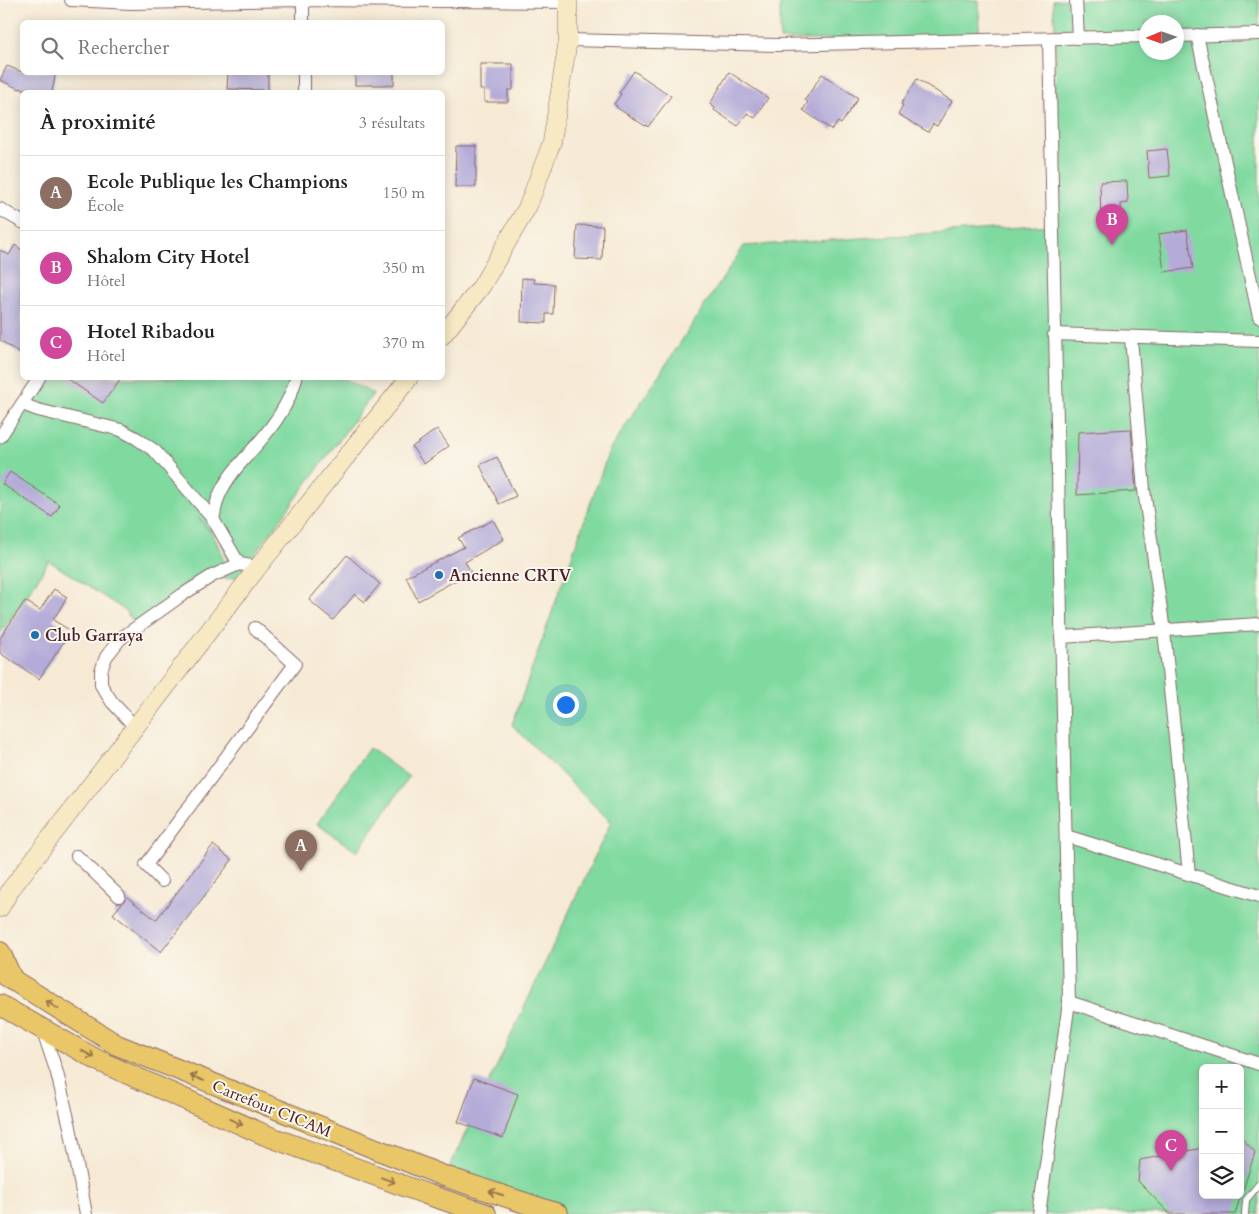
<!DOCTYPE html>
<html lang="fr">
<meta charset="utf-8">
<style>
:root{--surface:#fff;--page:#f6f6f6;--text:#222;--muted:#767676;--line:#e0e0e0;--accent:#1f6fb2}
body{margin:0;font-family:Cardo,serif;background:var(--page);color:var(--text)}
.controls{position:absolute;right:15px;bottom:15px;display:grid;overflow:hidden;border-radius:8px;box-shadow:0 2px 12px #0003}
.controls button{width:45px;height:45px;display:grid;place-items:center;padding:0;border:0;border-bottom:1px solid var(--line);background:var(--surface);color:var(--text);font:25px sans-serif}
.compass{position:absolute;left:1139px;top:15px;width:45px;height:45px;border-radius:50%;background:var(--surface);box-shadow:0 2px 12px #0003;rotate:268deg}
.you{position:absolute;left:565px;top:704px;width:18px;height:18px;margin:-12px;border:4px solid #fff;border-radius:50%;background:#1a73e8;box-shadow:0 0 0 8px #1a73e833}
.badge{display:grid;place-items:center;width:32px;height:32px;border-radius:50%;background:var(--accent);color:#fff;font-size:16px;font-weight:700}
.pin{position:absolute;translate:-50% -41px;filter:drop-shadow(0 1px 2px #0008)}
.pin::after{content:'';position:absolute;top:26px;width:18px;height:15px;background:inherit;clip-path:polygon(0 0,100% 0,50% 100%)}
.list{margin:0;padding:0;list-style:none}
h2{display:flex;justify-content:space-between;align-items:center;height:65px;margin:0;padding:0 20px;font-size:21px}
h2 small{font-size:16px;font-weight:400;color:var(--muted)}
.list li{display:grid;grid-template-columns:32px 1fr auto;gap:15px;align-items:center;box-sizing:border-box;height:75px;padding:0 20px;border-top:1px solid var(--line)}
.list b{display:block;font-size:19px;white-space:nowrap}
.list p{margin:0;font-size:16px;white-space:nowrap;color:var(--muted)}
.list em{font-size:16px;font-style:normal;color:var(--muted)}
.icon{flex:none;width:28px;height:28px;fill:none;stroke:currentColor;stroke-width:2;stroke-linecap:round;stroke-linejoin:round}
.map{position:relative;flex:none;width:1259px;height:1214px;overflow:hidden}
.search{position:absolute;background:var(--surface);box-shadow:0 2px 12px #0003;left:20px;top:20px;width:425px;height:55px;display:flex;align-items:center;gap:12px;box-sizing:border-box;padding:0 18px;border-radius:8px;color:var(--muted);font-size:19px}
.panel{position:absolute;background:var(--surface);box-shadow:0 2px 12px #0003;left:20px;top:90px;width:425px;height:290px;border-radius:8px}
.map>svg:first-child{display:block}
.green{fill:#80daa0;stroke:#657c66;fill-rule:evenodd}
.building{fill:#b4abd8}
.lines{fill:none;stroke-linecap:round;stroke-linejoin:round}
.lane-casing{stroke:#866666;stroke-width:8}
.street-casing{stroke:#866666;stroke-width:14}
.secondary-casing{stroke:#866666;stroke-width:19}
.primary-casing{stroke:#866666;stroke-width:22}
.lane{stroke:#fff;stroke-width:6}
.street{stroke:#fff;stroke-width:12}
.secondary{stroke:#f6e9c3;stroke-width:18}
.primary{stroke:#e9c769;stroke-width:20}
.oneway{stroke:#9a734a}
.poi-dot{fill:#1f6fb2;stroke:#fbf7ec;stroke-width:2}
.labels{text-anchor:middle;stroke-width:4;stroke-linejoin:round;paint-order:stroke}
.poi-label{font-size:16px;font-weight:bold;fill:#4a1f2b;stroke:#fbf7ec;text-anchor:start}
.street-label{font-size:16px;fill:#4a1f2b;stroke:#fbf7ec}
</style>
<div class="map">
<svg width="1259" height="1214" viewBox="0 0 1259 1214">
<rect width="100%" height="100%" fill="#fbf7ec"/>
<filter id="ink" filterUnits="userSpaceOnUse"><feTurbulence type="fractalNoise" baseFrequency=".02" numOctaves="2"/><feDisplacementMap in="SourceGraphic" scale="10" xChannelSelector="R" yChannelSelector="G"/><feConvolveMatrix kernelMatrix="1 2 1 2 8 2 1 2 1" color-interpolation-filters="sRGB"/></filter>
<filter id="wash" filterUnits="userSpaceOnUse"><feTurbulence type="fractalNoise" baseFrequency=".0096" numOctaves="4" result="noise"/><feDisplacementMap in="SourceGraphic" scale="20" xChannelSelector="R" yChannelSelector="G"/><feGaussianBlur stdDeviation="1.12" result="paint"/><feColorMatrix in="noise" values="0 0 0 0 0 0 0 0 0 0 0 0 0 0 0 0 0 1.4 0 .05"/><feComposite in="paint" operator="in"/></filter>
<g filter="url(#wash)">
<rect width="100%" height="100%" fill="#f6ead5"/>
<g class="green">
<path d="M 780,0 L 979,0 L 979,39 L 780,40 Z"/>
<path d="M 1053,0 L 1259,0 L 1259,1214 L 542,1214 L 443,1181 L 611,822 L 512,725 L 609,451 L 744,246 L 1053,225 L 1056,44 ZM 1146,22 L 1176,22 L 1176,52 L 1146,52 ZM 1203,1068 L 1240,1068 L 1240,1195 L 1203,1195 Z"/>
<path d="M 39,378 L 344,378 L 373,394 L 238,577 L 224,579 L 229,565 L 220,536 L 209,530 L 198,517 L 215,538 L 226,566 L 141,621 L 131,620 L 126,611 L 49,561 L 25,599 L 0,633 L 0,435 Z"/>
<path d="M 369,748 L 409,777 L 357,852 L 317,824 Z"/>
</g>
<g id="blocks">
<g class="building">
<path d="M 480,64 L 513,64 L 513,90 L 508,90 L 508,102 L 484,102 L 484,90 L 480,90 Z"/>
<path d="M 7,66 L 22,72 L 56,72 L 52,92 L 38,92 L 17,88 L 0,80 Z"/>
<path d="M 634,71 L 671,96 L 648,127 L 646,125 L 645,126 L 616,107 L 617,106 L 614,104 L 621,94 L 619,93 Z"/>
<path d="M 228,72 L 268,72 L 268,90 L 227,89 Z"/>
<rect x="355" y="72" width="39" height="13"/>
<path d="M 729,72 L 768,98 L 755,118 L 747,113 L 738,126 L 714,110 L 715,108 L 710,104 Z"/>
<path d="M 822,74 L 858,98 L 841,124 L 838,122 L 832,130 L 803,110 L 808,102 L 805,100 Z"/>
<path d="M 917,79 L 952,101 L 937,126 L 933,124 L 928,132 L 898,114 L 903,105 L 901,104 Z"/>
<path d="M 456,146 L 476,146 L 476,187 L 455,187 Z"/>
<path d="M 1167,149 L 1170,176 L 1149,178 L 1147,151 Z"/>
<path d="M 1127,181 L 1128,203 L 1121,204 L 1122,226 L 1101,226 L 1100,182 Z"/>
<path d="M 577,225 L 603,226 L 602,260 L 575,259 Z"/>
<path d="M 1187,230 L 1193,268 L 1164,272 L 1159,234 Z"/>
<path d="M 15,245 L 22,250 L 22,355 L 0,340 L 0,250 L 9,255 Z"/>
<path d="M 522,278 L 534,279 L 534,283 L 554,284 L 553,314 L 546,314 L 546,323 L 521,322 Z"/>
<path d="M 66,378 L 121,378 L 103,403 Z"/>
<path d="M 437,429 L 449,446 L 424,464 L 412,447 Z"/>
<path d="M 1131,429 L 1136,491 L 1077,495 L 1078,432 Z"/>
<path d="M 497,457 L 516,496 L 499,504 L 480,465 Z"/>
<path d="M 10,472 L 60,505 L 52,517 L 2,484 Z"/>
<path d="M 493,520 L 504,539 L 465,562 L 471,572 L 418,601 L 406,577 L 464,547 L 458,538 Z"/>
<path d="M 347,555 L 380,584 L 365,602 L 355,594 L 333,620 L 309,600 Z"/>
<path d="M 54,589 L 67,597 L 53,620 L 71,631 L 39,679 L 0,653 L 0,638 L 25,601 L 40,610 Z"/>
<path d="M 213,845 L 232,860 L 161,952 L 113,914 L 127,897 L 156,920 Z"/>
<path d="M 474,1078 L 518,1094 L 503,1138 L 458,1122 Z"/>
<path d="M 1240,1136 L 1255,1152 L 1243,1190 L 1240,1189 Z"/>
<path d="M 1203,1148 L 1203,1195 L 1241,1195 L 1235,1214 L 1170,1214 L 1138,1181 L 1140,1160 Z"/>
</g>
</g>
</g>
<g filter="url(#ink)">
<use href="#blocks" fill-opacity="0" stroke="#866666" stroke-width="1"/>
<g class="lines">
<g class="lane-casing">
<path id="lane" d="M 1245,1214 L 1246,1200 L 1259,1184"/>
</g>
<g class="street-casing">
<g id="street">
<path d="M 71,0 L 131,3 L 303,0 L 568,2"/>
<path d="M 303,0 L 303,22"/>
<path d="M 1076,0 L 1078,38"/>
<path d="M 1197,35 L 1259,317"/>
<path d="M 1176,36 L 1259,34"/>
<path d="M 568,40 L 778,45 L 1146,36"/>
<path d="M 304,72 L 304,92"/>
<path d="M 0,209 L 22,222"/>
<path d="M 1054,334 L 1259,341"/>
<path d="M 1131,338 L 1144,490 L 1164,631 L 1189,874"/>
<path d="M 22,404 L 38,410 L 121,430 L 136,438 L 155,451 L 213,519"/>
<path d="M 0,437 L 39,378"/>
<path d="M 239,564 L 213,519 C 215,511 216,503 219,496 C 229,472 249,455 265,435 C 278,419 291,398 296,378"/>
<path d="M 1061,637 L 1259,624"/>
<path d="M 135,727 L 112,702 L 101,685 L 101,671 L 106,657 L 120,639 L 182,595 L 212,576 L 239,564 L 258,567"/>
<path d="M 1066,836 L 1259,896"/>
<path d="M 77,856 L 119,896"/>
<path d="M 162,881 L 146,865 L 295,664 L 255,628"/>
<path d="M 1069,1002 L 1259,1064"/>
<path d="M 42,1028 L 57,1073 L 70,1127 L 86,1214"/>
<path d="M 1039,1214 L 1069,1002 L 1049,39"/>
</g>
</g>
<g class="secondary-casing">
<g id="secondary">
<path d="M 442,336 L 481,287 L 528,206 L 552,142 L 568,40 L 568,0"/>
<path d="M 0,908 L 11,889 L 258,567 L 409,378"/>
</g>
</g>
<g class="primary-casing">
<g id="primary">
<path d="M 0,952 L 13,981"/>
<path d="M 0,972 L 117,1045 L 441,1175 L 558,1214"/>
<path d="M 0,1005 L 99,1061 L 265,1135 L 426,1194 L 486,1214"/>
</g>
</g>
<use href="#lane" class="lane"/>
<use href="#street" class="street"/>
<use href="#secondary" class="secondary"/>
<use href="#primary" class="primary"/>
</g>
<defs><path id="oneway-shaft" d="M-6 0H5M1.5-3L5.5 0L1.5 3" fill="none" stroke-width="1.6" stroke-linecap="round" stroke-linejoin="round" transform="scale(1.25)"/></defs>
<g class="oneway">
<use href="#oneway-shaft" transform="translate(52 1005) rotate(-148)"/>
<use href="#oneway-shaft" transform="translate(88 1054) rotate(29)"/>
<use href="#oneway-shaft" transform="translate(197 1078) rotate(-158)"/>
<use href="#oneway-shaft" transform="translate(236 1122) rotate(24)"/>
<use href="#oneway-shaft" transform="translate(388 1180) rotate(20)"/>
<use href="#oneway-shaft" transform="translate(496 1193) rotate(-162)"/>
</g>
</g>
<g class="poi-dot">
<circle cx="439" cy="575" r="5"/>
<circle cx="35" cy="635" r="5"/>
</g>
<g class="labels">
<g class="poi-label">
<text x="449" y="581">Ancienne CRTV</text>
<text x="45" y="641">Club Garraya</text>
</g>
<g class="street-label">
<text transform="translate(272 1108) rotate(22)" y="6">Carrefour CICAM</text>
</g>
</g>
</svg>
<div class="controls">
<button>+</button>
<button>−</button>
<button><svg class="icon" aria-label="layers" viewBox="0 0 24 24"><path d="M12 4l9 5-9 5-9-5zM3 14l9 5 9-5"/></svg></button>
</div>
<svg class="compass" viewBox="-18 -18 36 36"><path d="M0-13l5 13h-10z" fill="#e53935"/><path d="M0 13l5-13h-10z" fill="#767676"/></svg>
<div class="you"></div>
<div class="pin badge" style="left:301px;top:871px;background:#8d6e63">A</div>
<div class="pin badge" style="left:1112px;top:245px;background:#d1479c">B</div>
<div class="pin badge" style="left:1171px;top:1171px;background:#d1479c">C</div>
<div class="search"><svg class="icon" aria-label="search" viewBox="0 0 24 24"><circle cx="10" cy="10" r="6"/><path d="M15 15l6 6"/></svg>Rechercher</div>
<section class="panel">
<h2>À proximité<small>3 résultats</small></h2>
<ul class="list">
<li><span class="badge" style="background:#8d6e63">A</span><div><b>Ecole Publique les Champions</b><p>École</p></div><em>150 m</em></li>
<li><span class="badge" style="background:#d1479c">B</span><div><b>Shalom City Hotel</b><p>Hôtel</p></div><em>350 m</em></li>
<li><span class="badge" style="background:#d1479c">C</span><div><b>Hotel Ribadou</b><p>Hôtel</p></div><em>370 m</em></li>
</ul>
</section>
</div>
